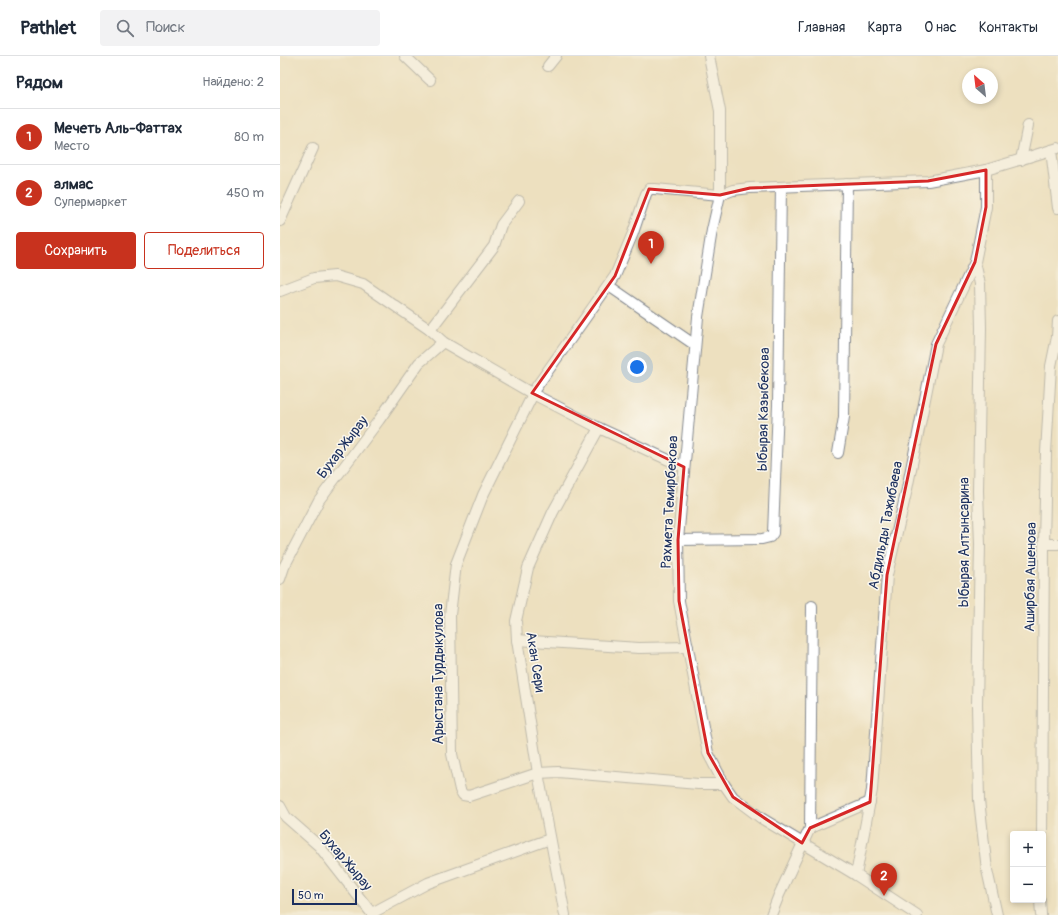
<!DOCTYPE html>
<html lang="ru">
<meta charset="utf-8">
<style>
:root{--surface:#fff;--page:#f2f2f3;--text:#1f2937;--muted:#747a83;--line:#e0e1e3;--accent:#c8321e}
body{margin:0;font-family:Pangolin,sans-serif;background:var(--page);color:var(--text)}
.controls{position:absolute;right:12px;bottom:12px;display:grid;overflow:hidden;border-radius:4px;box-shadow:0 2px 6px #0003}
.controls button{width:36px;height:36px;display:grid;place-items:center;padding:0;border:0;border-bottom:1px solid var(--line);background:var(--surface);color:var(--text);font:20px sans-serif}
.compass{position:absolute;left:682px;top:12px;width:36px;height:36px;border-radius:50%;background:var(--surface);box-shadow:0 2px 6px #0003;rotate:332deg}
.scale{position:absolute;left:12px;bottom:10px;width:65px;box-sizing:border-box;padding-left:4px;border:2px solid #1b2f5e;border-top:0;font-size:11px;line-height:14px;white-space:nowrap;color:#1b2f5e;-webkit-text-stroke:3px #fbf7ec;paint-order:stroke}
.you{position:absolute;left:357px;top:311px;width:14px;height:14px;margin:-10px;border:3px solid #fff;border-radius:50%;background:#1a73e8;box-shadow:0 0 0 6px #1a73e833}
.badge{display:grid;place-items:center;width:26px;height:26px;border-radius:50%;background:var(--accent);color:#fff;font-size:13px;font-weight:700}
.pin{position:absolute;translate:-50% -33px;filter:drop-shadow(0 1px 2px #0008)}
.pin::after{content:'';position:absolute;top:21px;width:14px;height:12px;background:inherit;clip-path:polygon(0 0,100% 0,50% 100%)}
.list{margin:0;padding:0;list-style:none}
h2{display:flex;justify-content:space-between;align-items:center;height:52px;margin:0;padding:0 16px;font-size:17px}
h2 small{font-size:13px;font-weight:400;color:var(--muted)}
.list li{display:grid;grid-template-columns:26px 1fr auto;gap:12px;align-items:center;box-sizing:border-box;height:56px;padding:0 16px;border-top:1px solid var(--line)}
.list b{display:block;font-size:15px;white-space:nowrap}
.list p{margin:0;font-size:13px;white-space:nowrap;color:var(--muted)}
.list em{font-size:13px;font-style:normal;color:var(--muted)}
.actions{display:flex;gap:8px;padding:12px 16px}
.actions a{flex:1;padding:9px 0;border:1px solid var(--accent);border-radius:4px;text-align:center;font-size:14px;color:var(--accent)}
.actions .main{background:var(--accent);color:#fff}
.icon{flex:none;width:22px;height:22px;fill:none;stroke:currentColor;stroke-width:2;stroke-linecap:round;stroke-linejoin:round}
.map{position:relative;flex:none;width:778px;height:859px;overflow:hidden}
header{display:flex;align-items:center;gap:24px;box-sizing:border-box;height:56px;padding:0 20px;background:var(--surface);border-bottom:1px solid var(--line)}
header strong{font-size:19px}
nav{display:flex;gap:22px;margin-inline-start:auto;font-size:14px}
.search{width:280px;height:36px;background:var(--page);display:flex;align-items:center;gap:10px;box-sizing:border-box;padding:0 14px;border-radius:4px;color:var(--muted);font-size:15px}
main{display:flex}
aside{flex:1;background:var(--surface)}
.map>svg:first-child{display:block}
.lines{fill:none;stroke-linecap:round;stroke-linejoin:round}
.minor-casing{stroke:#84888e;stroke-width:12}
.minor{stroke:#fff;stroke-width:10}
.marked{fill:none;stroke:#d62828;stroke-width:3;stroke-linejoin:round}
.labels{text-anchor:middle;stroke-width:3;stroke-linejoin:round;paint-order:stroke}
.street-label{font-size:14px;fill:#1b2f5e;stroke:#fbf7ec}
</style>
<header>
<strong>Pathlet</strong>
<div class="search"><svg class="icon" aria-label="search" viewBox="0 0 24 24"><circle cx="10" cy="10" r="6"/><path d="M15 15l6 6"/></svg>Поиск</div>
<nav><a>Главная</a><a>Карта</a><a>О нас</a><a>Контакты</a></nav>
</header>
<main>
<aside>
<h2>Рядом<small>Найдено: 2</small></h2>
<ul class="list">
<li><span class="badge">1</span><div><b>Мечеть Аль-Фаттах</b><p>Место</p></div><em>80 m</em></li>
<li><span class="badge">2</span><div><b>алмас</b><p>Супермаркет</p></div><em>450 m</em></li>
</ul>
<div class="actions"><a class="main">Сохранить</a><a>Поделиться</a></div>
</aside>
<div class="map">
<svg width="778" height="859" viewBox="0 0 778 859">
<rect width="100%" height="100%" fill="#fbf7ec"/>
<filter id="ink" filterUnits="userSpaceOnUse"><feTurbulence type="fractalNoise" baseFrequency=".025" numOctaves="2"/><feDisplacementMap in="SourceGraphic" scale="8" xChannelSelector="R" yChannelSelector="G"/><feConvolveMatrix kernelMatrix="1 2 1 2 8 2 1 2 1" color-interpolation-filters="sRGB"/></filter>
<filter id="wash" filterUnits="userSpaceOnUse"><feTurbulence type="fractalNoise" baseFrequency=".012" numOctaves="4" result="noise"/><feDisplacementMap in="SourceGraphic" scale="16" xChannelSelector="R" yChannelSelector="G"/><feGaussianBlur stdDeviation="0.9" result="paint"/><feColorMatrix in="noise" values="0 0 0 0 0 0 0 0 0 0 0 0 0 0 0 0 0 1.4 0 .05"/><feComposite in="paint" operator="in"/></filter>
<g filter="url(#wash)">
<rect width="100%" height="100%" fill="#ede0bf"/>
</g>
<g filter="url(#ink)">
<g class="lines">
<g class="minor-casing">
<g id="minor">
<path d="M 125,0 L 150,24"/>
<path d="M 429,0 L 440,55 L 440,139 L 432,174 L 418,261 L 398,484 L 399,545 L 428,697 L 444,728 L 453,741 L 481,762 L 576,819 L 637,859"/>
<path d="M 268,10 L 276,0"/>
<path d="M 771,94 L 778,152"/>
<path d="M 741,104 L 748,69"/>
<path d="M 706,114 L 706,151 L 695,206 L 700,228 L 701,272 L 698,435 L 700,488 L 697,649 L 699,744 L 707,814 L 717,859"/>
<path d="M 0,165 L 33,92"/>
<path d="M 329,230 L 415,289"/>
<path d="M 0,235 L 34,222 L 55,220 L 83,228 L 150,274 L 163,286 L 253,338 L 319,372 L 404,411"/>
<path d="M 150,274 L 214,190 L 221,169 L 239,145"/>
<path d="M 252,337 L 335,220 L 353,177 L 366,138 L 369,133 L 375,133 L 440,139 L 453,134 L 470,132 L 648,125 L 706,114 L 778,92"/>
<path d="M 253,338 L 203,439 L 176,508 L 170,559 L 172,698 L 180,734 L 183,739 L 189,740 L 258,717 L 278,716 L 418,728 L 444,728"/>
<path d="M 558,397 L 564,361 L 567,128"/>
<path d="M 398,484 L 482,483 L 490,481 L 493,477 L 498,349 L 501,131"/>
<path d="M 764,488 L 778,488"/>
<path d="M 0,523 L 4,511 L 39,444 L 99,364 L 139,307 L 163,286"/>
<path d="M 237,584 L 359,592 L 408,591"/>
<path d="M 0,750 L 6,761 L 39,790 L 93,859"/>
<path d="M 530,772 L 590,746"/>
<path d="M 762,778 L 764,488 L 766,397 L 771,310 L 777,281 L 778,265"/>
<path d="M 576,819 L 592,734 L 607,519 L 627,433 L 656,288 L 695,206"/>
<path d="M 760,844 L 761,859"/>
<path d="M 92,857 L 148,827 L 270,783"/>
<path d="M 285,859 L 258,717 L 237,584 L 236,565 L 248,512 L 273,456 L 319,372"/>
<path d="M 491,859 L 499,839 L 530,772 L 532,550"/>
</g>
</g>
<use href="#minor" class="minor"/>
</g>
</g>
<path d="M0 0H778V859H0ZM 706,114 L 706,151 L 695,206 L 656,288 L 607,519 L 590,746 L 530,772 L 522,787 L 453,741 L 428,697 L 399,545 L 398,484 L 404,411 L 252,337 L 335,220 L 369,133 L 440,139 L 470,132 L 648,125 Z" fill="#ede0bf" fill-opacity=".55" fill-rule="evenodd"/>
<path class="marked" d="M 706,114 L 706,151 L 695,206 L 656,288 L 607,519 L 590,746 L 530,772 L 522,787 L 453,741 L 428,697 L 399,545 L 398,484 L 404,411 L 252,337 L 335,220 L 369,133 L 440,139 L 470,132 L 648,125 Z"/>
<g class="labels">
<g class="street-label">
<text transform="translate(483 353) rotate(-89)" y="5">Ыбырая Казыбекова</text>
<text transform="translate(62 391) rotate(-53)" y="5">Бухар Жырау</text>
<text transform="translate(389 446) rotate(-87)" y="5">Рахмета Темирбекова</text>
<text transform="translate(605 469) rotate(-79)" y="5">Абдильды Тажибаева</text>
<text transform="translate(684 486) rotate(-90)" y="5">Ыбырая Алтынсарина</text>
<text transform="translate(750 521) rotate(-89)" y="5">Аширбая Ашенова</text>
<text transform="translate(256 606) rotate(81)" y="5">Акан Сери</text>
<text transform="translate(158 618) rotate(-90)" y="5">Арыстана Турдыкулова</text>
<text transform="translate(66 804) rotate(50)" y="5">Бухар Жырау</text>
</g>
</g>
</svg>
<div class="controls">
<button>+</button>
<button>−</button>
</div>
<svg class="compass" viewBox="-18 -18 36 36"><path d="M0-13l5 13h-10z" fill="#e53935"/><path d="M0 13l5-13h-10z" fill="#747a83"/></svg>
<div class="scale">50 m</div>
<div class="you"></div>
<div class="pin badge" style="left:371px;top:208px">1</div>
<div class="pin badge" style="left:604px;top:840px">2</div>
</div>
</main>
